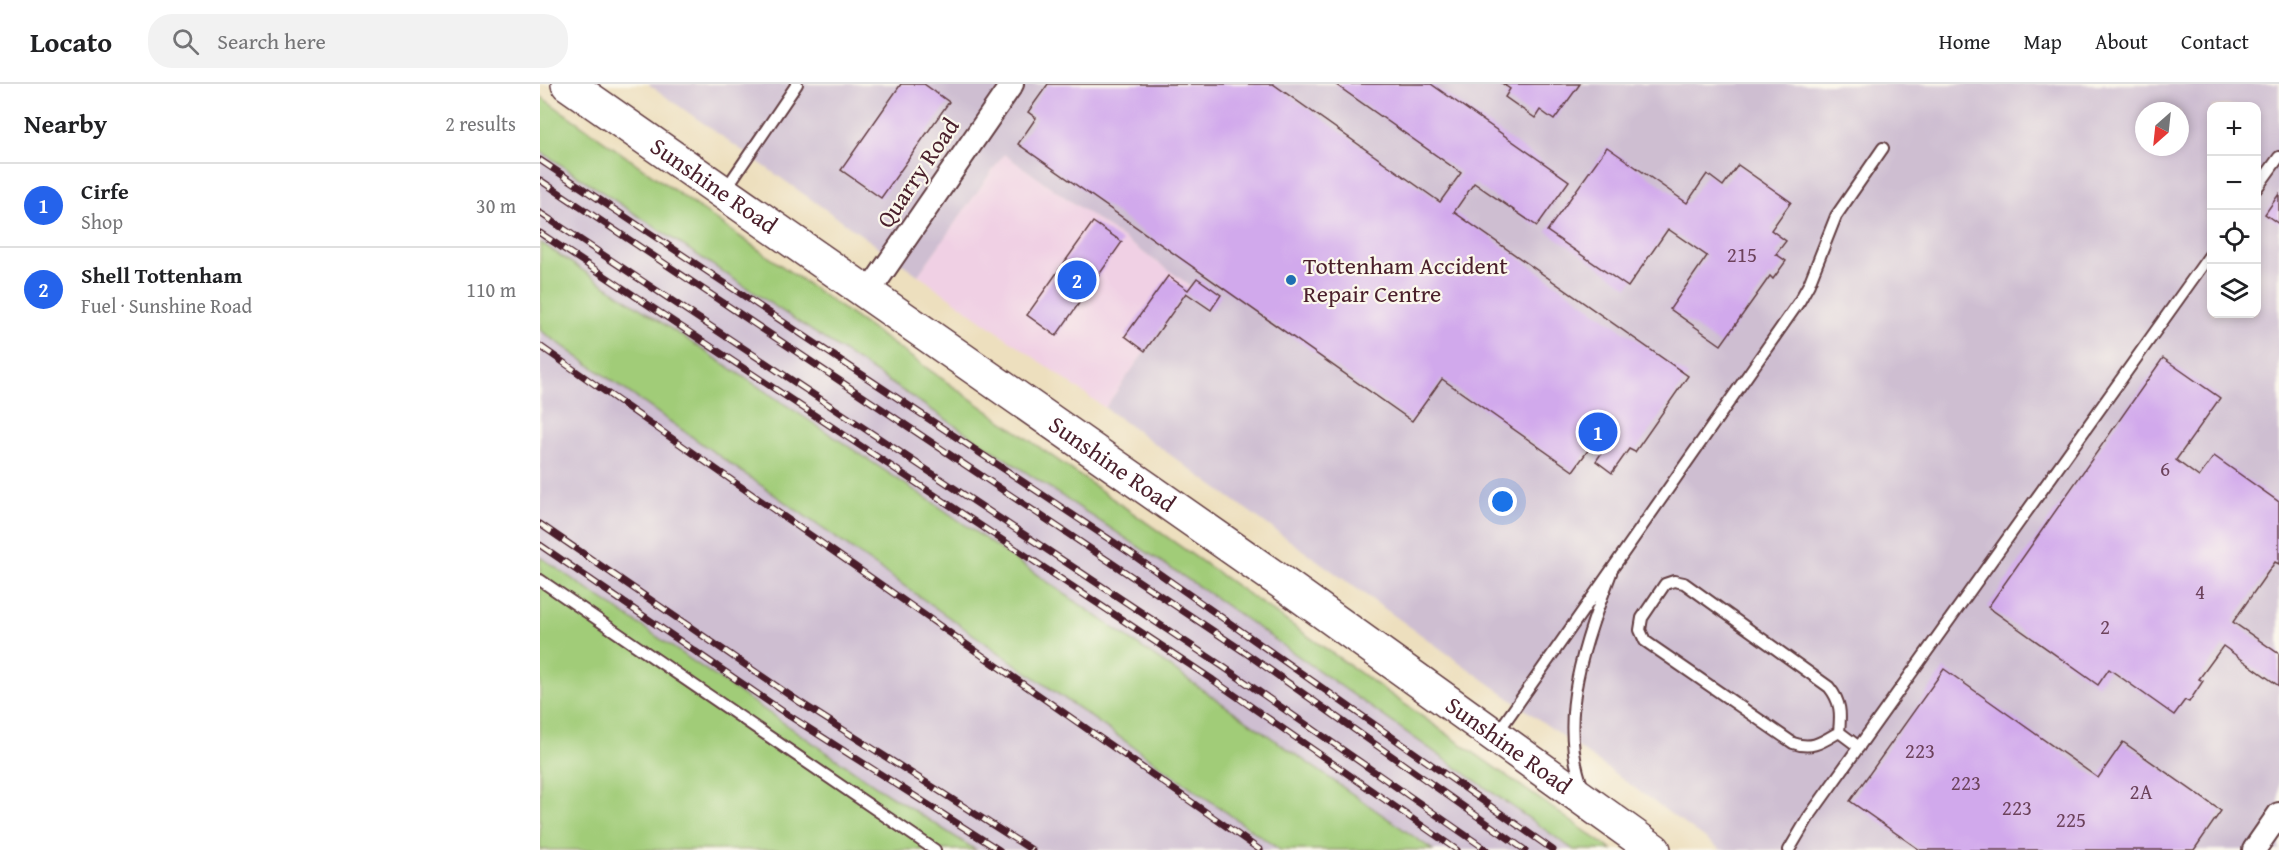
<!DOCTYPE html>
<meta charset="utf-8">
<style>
:root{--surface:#fff;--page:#f2f2f2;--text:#202124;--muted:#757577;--line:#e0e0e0;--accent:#2563eb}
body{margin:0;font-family:"Gentium Book Plus",serif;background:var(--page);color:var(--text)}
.controls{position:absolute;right:18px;top:18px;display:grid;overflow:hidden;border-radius:12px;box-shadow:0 3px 9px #0003}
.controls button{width:54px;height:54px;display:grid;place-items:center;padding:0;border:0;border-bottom:2px solid var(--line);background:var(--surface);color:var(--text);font:30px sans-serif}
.compass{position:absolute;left:1595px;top:18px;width:54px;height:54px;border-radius:50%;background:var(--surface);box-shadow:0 3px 9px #0003;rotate:207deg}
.you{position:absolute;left:963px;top:418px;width:21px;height:21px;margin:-15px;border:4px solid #fff;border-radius:50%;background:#1a73e8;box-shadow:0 0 0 9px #1a73e833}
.badge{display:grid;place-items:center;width:39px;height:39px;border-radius:50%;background:var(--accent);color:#fff;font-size:20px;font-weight:700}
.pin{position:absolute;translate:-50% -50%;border:3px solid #fff;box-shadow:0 2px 6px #0006}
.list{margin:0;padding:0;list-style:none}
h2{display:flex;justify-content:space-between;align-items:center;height:78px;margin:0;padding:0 24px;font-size:26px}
h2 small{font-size:20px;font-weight:400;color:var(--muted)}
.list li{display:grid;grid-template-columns:39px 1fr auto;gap:18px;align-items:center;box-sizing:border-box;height:84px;padding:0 24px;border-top:2px solid var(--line)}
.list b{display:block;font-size:22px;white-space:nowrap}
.list p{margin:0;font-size:20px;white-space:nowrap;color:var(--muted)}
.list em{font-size:20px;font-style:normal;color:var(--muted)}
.icon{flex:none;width:33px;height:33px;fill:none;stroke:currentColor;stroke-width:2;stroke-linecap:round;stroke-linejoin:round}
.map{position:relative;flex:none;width:1739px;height:766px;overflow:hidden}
header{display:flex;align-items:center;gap:36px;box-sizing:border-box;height:84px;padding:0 30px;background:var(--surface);border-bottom:2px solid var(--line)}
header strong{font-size:28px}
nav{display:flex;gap:33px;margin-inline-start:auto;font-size:21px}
.search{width:420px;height:54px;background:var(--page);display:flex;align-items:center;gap:15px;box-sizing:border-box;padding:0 21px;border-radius:24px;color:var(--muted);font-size:22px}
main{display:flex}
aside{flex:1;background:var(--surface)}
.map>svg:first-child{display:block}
.built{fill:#f0d0e4}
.industrial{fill:#cebed1;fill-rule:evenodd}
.green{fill:#a1cc78;stroke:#767652;stroke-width:1.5}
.building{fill:#d1a9ec}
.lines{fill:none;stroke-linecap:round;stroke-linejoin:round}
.lane-casing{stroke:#623c41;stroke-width:14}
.street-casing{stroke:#623c41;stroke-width:26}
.primary-casing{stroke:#623c41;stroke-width:36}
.lane{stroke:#fff;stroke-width:10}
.street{stroke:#fff;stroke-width:22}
.primary{stroke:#fff;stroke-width:33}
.rail-casing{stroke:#4a1f2b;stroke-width:7}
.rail{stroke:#fbf7ec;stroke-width:4.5;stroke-dasharray:14;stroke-linecap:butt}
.poi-dot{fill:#1f6fb2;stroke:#fbf7ec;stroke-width:2}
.labels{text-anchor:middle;stroke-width:4.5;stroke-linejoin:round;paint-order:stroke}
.number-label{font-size:21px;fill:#6c425b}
.street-label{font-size:24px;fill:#4a1f2b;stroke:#fbf7ec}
.poi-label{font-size:24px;fill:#4a1f2b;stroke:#fbf7ec;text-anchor:start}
</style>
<header>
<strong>Locato</strong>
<div class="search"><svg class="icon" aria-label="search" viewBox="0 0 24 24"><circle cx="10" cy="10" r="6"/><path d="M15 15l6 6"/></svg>Search here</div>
<nav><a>Home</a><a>Map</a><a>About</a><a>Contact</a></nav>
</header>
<main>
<aside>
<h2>Nearby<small>2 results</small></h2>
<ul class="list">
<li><span class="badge">1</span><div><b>Cirfe</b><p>Shop</p></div><em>30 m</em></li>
<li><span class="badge">2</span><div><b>Shell Tottenham</b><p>Fuel · Sunshine Road</p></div><em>110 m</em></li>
</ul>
</aside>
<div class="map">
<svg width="1739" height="766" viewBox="0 0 1739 766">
<rect width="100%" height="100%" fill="#fbf7ec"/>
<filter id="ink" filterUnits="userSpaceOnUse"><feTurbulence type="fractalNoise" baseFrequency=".0167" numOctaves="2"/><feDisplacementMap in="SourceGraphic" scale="12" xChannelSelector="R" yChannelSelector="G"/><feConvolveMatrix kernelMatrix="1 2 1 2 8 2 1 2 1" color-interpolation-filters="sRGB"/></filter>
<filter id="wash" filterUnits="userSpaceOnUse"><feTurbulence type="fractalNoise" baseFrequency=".008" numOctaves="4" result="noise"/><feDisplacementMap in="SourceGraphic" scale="24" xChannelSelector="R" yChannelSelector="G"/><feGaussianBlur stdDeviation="1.35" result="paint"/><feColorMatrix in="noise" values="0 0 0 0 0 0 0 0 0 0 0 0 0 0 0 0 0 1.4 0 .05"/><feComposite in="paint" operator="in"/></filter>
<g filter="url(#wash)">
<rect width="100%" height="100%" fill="#eddfbe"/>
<path class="built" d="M 464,70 L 651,202 L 565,324 L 378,191 Z"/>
<g class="industrial">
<path d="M 108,0 L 1739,0 L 1739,766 L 1181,766 L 565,324 L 651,202 L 464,70 L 378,191 ZM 1672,22 L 1716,22 L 1716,230 L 1672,230 ZM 1604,27 L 1640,27 L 1640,63 L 1604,63 Z"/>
<path d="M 0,67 L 664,506 L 1034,766 L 893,766 L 391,417 L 0,158 Z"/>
<path d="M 0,246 L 625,683 L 740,766 L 436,766 L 342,706 L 0,473 Z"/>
</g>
<g class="green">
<path d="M 0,12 L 1072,766 L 1034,766 L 664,506 L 0,67 Z"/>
<path d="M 0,158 L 391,417 L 893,766 L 740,766 L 0,246 Z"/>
<path d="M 0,473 L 342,706 L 436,766 L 0,766 Z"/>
</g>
<g id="blocks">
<g class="building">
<path d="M 361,0 L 384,0 L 409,18 L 341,114 L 301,86 Z"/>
<path d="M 508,0 L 733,0 L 900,118 L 921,89 L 795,0 L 891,0 L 1029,97 L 997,142 L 934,99 L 914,128 L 1148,292 L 1095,368 L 1089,365 L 1072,389 L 1056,377 L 1067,361 L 1057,354 L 1033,387 L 902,295 L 872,337 L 478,60 L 496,34 L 488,28 Z"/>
<path d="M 963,0 L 1040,0 L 1014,36 L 1000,26 L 995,34 L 965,13 L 970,5 Z"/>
<path d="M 1067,63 L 1147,119 L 1167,90 L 1183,102 L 1198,81 L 1251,118 L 1231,146 L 1246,157 L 1236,170 L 1246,177 L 1233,195 L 1230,192 L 1181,261 L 1130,225 L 1167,172 L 1128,145 L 1088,203 L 1007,147 Z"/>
<path d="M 1739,110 L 1739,140 L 1725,130 Z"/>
<path d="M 553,138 L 582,158 L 516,252 L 487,231 Z"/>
<path d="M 628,192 L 648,206 L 657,194 L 681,211 L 671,226 L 646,209 L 605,267 L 585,252 Z"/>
<path d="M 1623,274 L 1680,314 L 1636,376 L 1659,393 L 1674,372 L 1739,418 L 1739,480 L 1735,478 L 1693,538 L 1739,570 L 1739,602 L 1683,562 L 1659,595 L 1663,597 L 1649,618 L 1645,616 L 1634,631 L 1569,585 L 1558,601 L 1448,523 Z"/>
<path d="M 1404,585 L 1558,694 L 1583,658 L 1681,727 L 1654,766 L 1380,766 L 1310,717 Z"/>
</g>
</g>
</g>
<g filter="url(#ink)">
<use href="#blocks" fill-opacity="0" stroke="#623c41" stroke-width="1.5"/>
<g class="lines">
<g class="lane-casing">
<g id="lane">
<path d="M 1716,105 L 1739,73"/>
<path d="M 185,106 L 257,0"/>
<path d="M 0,496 L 395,766"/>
<path d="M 958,648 L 1259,218 L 1269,200 L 1296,132 L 1343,64"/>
<path d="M 1299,648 C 1282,658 1272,666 1253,659 L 1105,557 L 1100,546 L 1102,534 L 1125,500 L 1134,497 L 1144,499 L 1289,603 C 1301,618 1301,629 1299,648 L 1319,663"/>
<path d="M 1043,704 C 1016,634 1046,555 1071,489"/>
<path d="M 1249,766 L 1268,734 L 1672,168"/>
</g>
</g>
<g class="street-casing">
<g id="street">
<path d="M 328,209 L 472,0"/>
<path d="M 1714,766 L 1739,730"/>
</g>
</g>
<g class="primary-casing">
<g id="primary">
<path id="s1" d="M 28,0 L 744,500 L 1114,766"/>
</g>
</g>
<use href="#lane" class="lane"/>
<use href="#street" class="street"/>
<use href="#primary" class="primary"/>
<g class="rail-casing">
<g id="rail">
<path d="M 0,76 L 590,469 L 1013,766"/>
<path d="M 0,96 L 703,567 L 985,766"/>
<path d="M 0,129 L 682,582 L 947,766"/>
<path d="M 0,149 L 673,596 L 917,766"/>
<path d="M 0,262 L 720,766"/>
<path d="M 0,440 L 258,617 L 492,766"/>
<path d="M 0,461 L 248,631 L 459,766"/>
</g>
</g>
<use href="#rail" class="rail"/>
</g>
</g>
<circle class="poi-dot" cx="751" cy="196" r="6"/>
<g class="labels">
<g class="number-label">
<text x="1202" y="178">215</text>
<text x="1625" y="392">6</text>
<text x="1660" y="515">4</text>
<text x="1565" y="550">2</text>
<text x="1380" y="674">223</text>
<text x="1426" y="706">223</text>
<text x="1601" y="715">2A</text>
<text x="1477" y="731">223</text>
<text x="1531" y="743">225</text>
</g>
<g class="street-label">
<text transform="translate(378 89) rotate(-56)" y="8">Quarry Road</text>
<text dy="8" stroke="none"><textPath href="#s1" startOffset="178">Sunshine Road</textPath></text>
<text dy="8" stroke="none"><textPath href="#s1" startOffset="664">Sunshine Road</textPath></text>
<text dy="8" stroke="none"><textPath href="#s1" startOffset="1150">Sunshine Road</textPath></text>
</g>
<g class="poi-label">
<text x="763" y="190">Tottenham Accident<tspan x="763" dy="28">Repair Centre</tspan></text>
</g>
</g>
</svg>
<div class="controls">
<button>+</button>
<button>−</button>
<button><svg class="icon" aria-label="locate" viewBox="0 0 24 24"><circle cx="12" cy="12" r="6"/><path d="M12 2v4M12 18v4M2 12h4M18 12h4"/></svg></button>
<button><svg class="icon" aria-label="layers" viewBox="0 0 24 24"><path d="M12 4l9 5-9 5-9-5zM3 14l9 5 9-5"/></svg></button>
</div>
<svg class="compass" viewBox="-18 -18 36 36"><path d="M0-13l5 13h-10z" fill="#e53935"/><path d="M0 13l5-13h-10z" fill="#757577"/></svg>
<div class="you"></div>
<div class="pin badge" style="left:1058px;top:348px">1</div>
<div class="pin badge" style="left:537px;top:196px">2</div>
</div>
</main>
